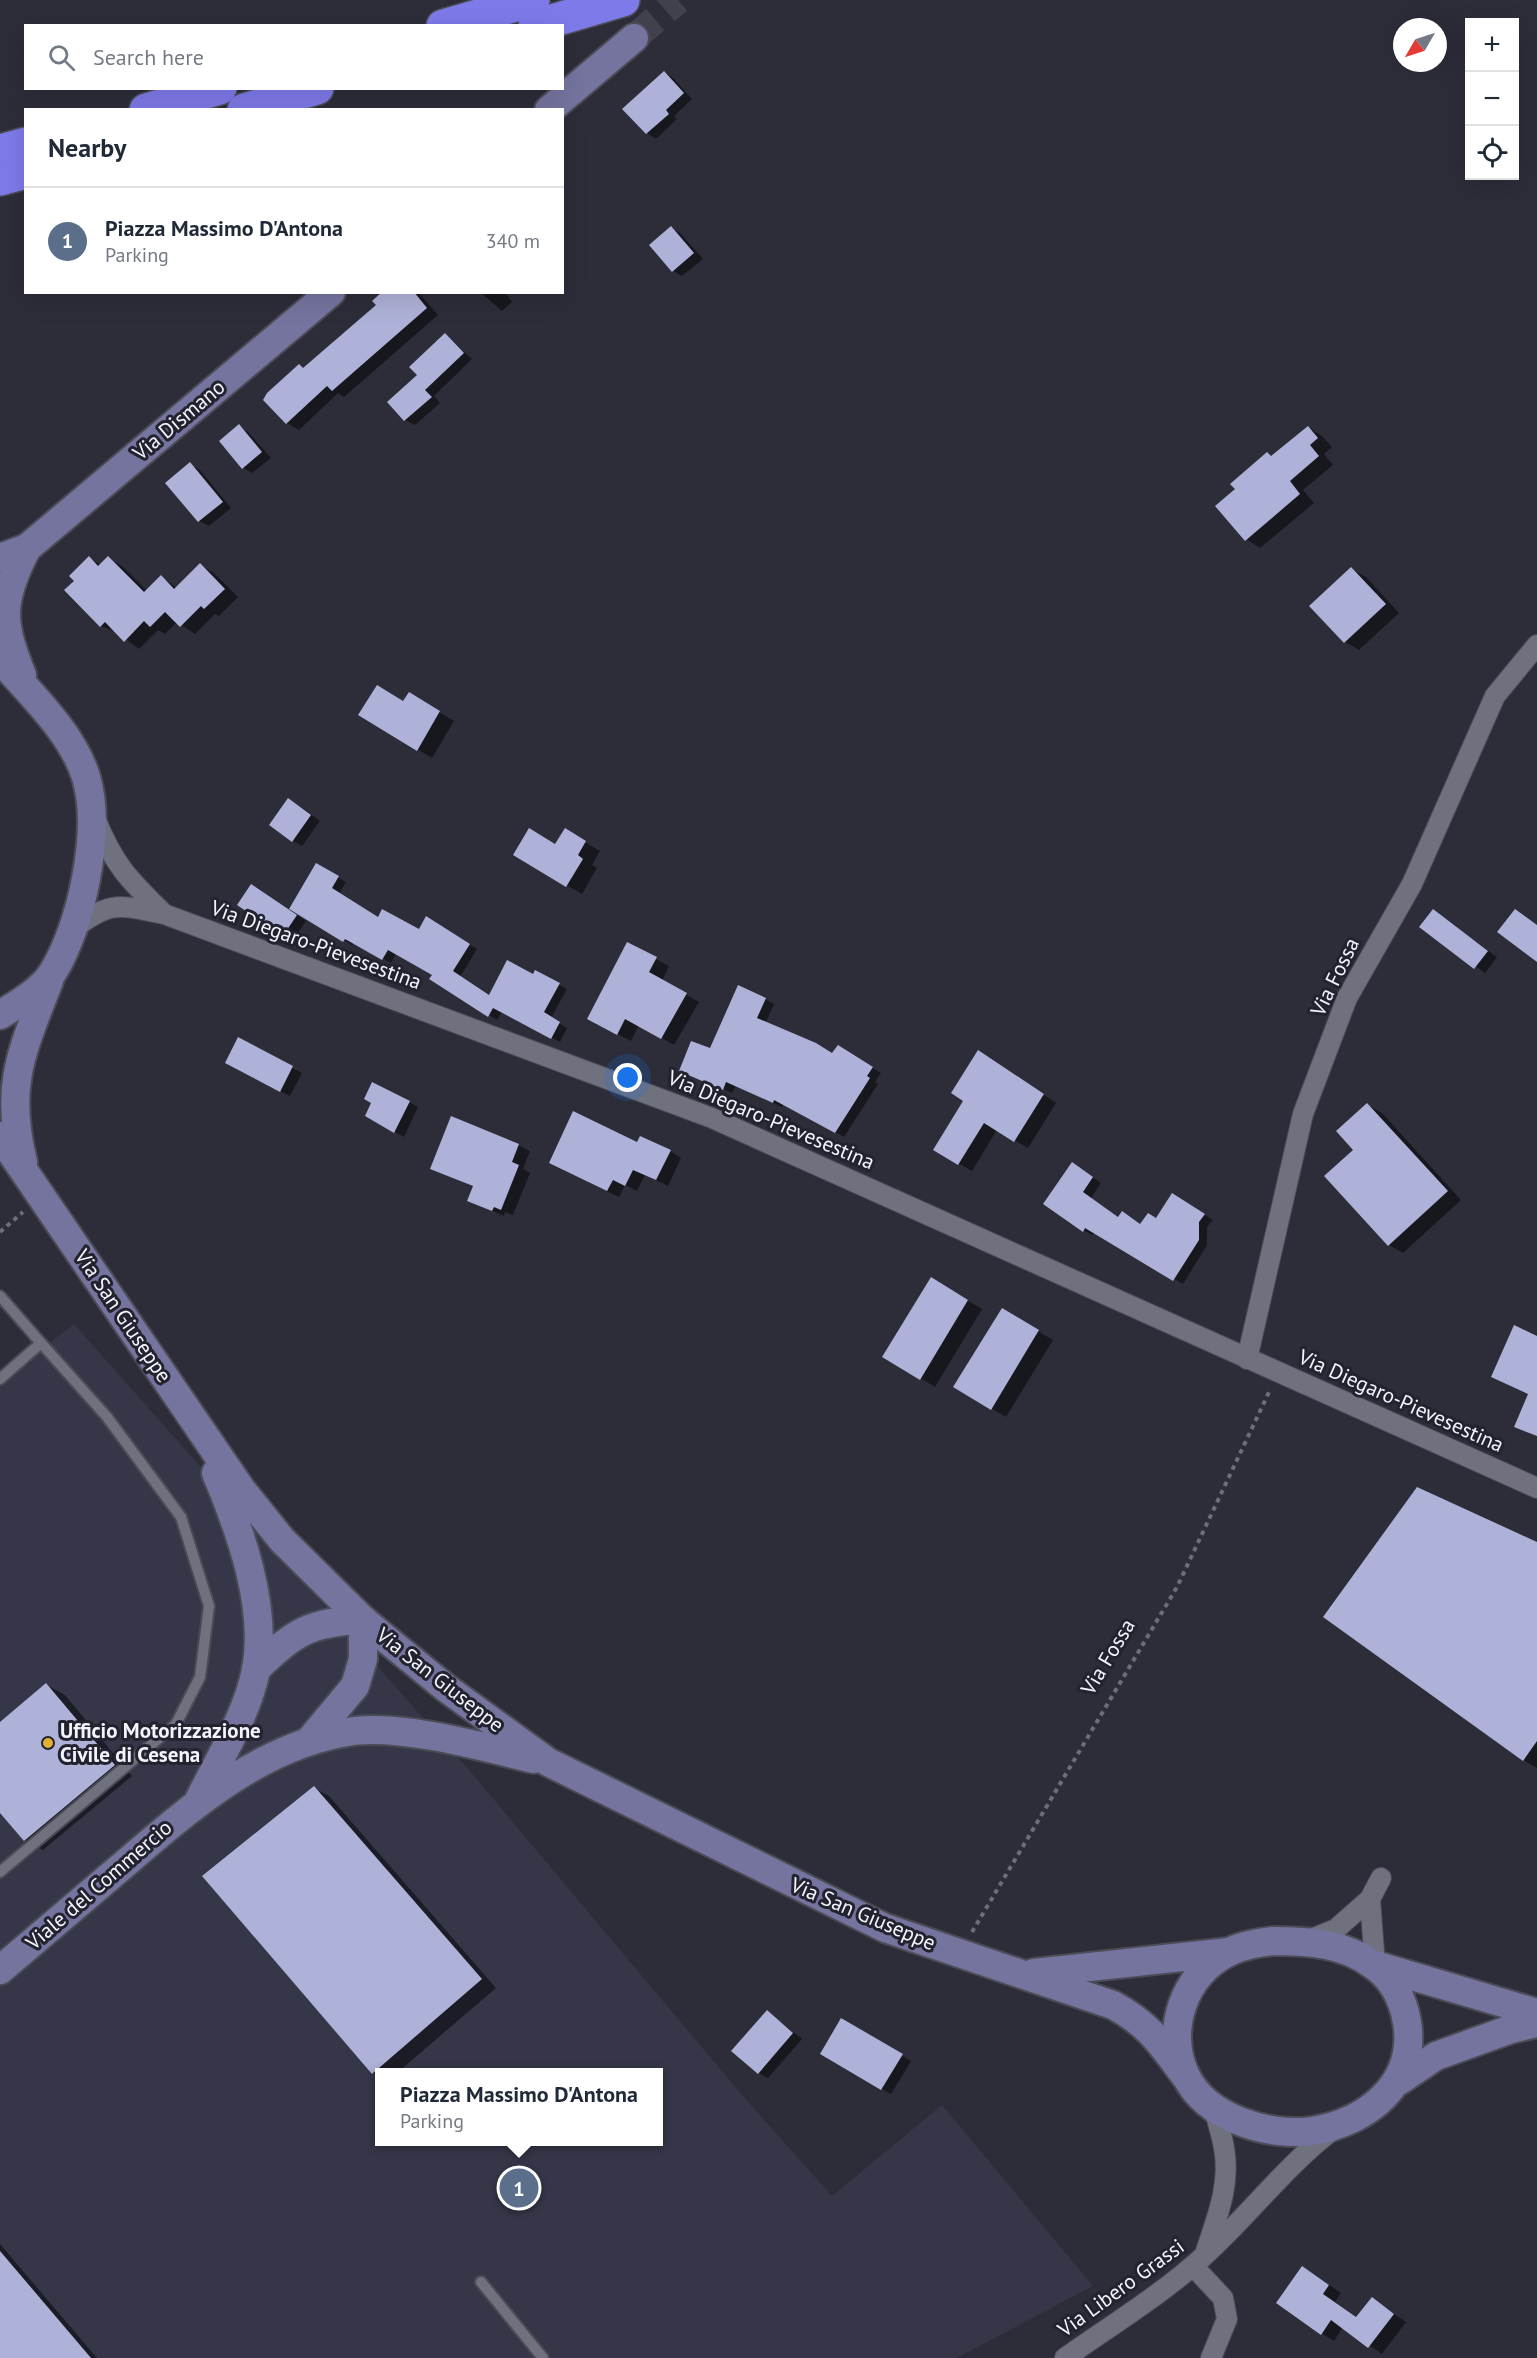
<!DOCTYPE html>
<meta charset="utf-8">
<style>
:root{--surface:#fff;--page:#f2f2f3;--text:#1f2937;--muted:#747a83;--line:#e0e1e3;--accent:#756636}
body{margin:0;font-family:"PT Sans",sans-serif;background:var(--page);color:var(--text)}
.controls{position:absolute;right:18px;top:18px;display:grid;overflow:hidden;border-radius:0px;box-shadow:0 6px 24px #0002}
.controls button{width:54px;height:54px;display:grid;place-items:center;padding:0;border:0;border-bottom:2px solid var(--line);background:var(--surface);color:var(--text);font:30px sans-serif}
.compass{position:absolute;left:1393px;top:18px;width:54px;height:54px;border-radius:50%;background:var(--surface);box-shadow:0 6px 24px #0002;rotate:231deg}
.you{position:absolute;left:628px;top:1078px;width:21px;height:21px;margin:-15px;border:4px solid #fff;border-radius:50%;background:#1a73e8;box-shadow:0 0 0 9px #1a73e833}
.badge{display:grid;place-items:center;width:39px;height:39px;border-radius:50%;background:var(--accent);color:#fff;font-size:20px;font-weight:700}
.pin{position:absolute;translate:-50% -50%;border:3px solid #fff;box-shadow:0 2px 6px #0006}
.popup{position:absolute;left:375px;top:2068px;width:288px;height:78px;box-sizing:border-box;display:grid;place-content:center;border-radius:0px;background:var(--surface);filter:drop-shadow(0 2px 4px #0005);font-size:20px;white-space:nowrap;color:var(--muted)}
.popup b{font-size:22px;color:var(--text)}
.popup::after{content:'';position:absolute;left:50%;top:100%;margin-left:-12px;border:12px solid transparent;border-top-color:var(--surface)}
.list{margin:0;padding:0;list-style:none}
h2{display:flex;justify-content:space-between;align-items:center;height:78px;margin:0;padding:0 24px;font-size:26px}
h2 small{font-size:20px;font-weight:400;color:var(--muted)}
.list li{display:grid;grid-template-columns:39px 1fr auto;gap:18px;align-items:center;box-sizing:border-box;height:108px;padding:0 24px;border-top:2px solid var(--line)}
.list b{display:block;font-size:22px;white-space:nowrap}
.list p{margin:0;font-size:20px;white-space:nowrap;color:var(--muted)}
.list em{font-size:20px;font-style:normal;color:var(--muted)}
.icon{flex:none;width:33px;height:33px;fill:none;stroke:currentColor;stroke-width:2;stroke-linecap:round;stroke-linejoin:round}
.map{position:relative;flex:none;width:1537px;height:2358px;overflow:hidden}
.search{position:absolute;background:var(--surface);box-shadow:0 6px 24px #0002;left:24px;top:24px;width:540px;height:66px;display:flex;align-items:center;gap:15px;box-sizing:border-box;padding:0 21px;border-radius:0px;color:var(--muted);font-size:22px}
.panel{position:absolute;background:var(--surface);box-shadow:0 6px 24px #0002;left:24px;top:108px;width:540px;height:186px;border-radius:0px}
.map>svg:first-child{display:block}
.built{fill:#353648;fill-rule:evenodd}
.shadow{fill:#0007}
.building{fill:#afb2d8}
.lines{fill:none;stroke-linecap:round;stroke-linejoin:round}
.secondary-tunnel{stroke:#40414d;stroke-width:28;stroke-dasharray:28 14;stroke-linecap:butt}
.lane-casing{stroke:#4a4b55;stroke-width:14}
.street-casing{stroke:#4a4b55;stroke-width:22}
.secondary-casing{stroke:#4a4b55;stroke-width:32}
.highway-casing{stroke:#4a4b55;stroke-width:36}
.path{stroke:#6d6e79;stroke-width:4;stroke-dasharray:4.5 4.5;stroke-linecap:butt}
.lane{stroke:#70717f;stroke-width:10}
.street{stroke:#70717f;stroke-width:20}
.secondary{stroke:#74749f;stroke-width:28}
.highway{stroke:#7e7ae9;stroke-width:33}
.poi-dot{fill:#dfb034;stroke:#22232f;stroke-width:2}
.labels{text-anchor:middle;stroke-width:6;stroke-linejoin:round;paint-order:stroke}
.street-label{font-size:21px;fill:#f3f4fd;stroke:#22232f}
.poi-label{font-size:21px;font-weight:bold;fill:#f3f4fd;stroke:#22232f;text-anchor:start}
</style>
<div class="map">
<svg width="1537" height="2358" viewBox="0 0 1537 2358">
<rect width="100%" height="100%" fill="#2c2d39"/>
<path class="built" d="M 74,1324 L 464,1764 L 742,2095 L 832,2196 L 942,2105 L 1093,2286 L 957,2358 L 0,2358 L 0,1381 ZM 380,2072 L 658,2072 L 658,2142 L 380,2142 Z"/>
<g class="shadow">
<path d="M 664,72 L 673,78 L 692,99 L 674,116 L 677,119 L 656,139 L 647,133 Z"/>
<path d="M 671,228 L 680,233 L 703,259 L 682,276 L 673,271 Z"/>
<path d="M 384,292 L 418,292 L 438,315 L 344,397 L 338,393 L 299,430 L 287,423 L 265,400 L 379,305 Z"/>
<path d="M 480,292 L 505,292 L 512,302 L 502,311 Z"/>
<path d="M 445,335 L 472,359 L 434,396 L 440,403 L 415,425 L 405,420 L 419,376 Z"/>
<path d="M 239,426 L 248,432 L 271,458 L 252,473 L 243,468 Z"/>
<path d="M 1308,427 L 1322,436 L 1332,447 L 1324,454 L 1333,465 L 1303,490 L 1314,503 L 1260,548 L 1246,539 L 1237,489 L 1267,454 L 1273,457 Z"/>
<path d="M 190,464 L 200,470 L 231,508 L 209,526 L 199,521 L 168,483 Z"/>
<path d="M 89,558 L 101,565 L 108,558 L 122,566 L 147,591 L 161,577 L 177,588 L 200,565 L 214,573 L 238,597 L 219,616 L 215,614 L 195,634 L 177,622 L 165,634 L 158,630 L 139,649 L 117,632 L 101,626 L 76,581 Z"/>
<path d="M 1351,569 L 1366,577 L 1399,613 L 1359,650 L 1345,642 Z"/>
<path d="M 409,694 L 454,721 L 432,758 L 360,715 L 404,703 Z"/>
<path d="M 298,805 L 320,821 L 302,846 L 293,841 Z"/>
<path d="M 565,830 L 600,851 L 592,865 L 597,868 L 582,894 L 515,855 L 556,846 Z"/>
<path d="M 316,865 L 346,882 L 339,894 L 379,919 L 420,931 L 435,923 L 477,949 L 460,977 L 490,997 L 533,976 L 536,972 L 567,989 L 551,1018 L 567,1028 L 560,1042 L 502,1012 L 497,1020 L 432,978 L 434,975 L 396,953 L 391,963 L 354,943 L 352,945 L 294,910 L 292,912 L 306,921 L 291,943 L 258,922 L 290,911 Z"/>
<path d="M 1442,917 L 1497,957 L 1485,973 L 1421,927 Z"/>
<path d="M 628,944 L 669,966 L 662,981 L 699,1002 L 674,1045 L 639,1025 L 631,1041 L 602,1026 Z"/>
<path d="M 765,999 L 774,1004 L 765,1024 L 833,1055 L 838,1047 L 881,1073 L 875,1082 L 878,1084 L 844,1137 L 784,1104 L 782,1107 L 736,1086 L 732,1093 L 688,1073 Z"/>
<path d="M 239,1039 L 302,1073 L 290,1096 L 237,1068 Z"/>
<path d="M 991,1060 L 1056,1103 L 1028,1148 L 997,1130 L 972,1171 L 935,1150 Z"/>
<path d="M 409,1102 L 418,1107 L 404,1137 L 367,1116 L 373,1103 Z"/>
<path d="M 1367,1105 L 1382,1113 L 1461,1200 L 1403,1253 L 1389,1245 L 1355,1150 Z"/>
<path d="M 638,1144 L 670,1151 L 681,1158 L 668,1186 L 645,1175 L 637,1191 L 625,1185 L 619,1197 L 562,1169 Z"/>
<path d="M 518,1145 L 530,1151 L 523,1169 L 530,1173 L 513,1215 L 505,1212 L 504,1216 L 469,1200 L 474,1187 L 432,1168 Z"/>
<path d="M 1081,1169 L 1101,1183 L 1091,1198 L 1119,1218 L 1141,1225 L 1157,1220 L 1181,1200 L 1213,1220 L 1207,1227 L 1207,1245 L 1183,1284 L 1095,1232 L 1092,1235 L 1083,1230 Z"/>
<path d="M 931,1279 L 982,1309 L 935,1387 L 884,1356 Z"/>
<path d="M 1002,1310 L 1053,1340 L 1006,1417 L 955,1387 Z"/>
<path d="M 1537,1543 L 1537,1768 L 1523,1760 Z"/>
<path d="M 47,1685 L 65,1695 L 132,1776 L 43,1850 L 25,1840 L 0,1810 L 0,1721 L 2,1723 Z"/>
<path d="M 314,1788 L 329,1796 L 496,1988 L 398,2072 L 380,2072 L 380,2077 L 373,2073 Z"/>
<path d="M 768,2012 L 802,2039 L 768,2078 L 759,2073 Z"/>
<path d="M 842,2020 L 911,2061 L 891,2094 L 822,2054 Z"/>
<path d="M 0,2244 L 97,2358 L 0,2358 Z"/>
<path d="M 1315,2275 L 1341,2293 L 1335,2302 L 1357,2318 L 1372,2299 L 1406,2322 L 1382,2354 L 1343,2327 L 1334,2341 L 1321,2333 Z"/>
</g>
<g class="building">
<path d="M 664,71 L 684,93 L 666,110 L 669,114 L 646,134 L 622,109 Z"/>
<path d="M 671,226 L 694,253 L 672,272 L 649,245 Z"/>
<path d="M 382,292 L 414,292 L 427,308 L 332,391 L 327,386 L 286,424 L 263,400 L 267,393 L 299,364 L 303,368 L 376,305 L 372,301 Z"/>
<path d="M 445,333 L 464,353 L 425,390 L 432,397 L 404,421 L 387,402 L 417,375 L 409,367 Z"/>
<path d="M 239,424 L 262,452 L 242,469 L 219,441 Z"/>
<path d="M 1308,426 L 1318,438 L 1310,445 L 1319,456 L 1290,481 L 1300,494 L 1245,541 L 1215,506 L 1235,489 L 1230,484 L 1267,452 L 1271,456 Z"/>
<path d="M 190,462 L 223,502 L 198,522 L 165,483 Z"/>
<path d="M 89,556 L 98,566 L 108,556 L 144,592 L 161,575 L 174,589 L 200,563 L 225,589 L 204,609 L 201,606 L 180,627 L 165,612 L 150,627 L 144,621 L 124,642 L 105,622 L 100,627 L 64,590 L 74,581 L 69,576 Z"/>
<path d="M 1351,567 L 1386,604 L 1344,643 L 1309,606 Z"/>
<path d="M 377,685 L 403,701 L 409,692 L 440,711 L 417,751 L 358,715 Z"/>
<path d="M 288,798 L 311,815 L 292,842 L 269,825 Z"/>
<path d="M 529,828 L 555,844 L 565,828 L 586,841 L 578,855 L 583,859 L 566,887 L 513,855 Z"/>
<path d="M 316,863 L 339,876 L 332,888 L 378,917 L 382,909 L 419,929 L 426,916 L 470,944 L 453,971 L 489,995 L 507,960 L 533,974 L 535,970 L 560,983 L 544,1012 L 560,1022 L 551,1039 L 493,1008 L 488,1017 L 429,979 L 432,975 L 388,950 L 382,960 L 345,939 L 343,942 L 289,909 Z"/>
<path d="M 251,884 L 297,915 L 281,939 L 256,922 L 258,919 L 237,905 Z"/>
<path d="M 1433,909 L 1488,951 L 1474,969 L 1419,927 Z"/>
<path d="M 1515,909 L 1537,925 L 1537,962 L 1497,932 Z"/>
<path d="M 627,942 L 657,957 L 649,972 L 687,993 L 661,1039 L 625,1019 L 617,1035 L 587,1019 Z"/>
<path d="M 738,985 L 766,998 L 757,1018 L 816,1043 L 832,1053 L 838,1045 L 873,1067 L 867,1076 L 870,1078 L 835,1133 L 774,1100 L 773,1103 L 726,1082 L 723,1090 L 679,1071 L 691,1041 L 710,1048 Z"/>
<path d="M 238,1037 L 293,1066 L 280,1092 L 225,1063 Z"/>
<path d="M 978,1050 L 1044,1094 L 1014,1142 L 984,1123 L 958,1165 L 933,1150 L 963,1101 L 951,1093 Z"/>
<path d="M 372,1082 L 410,1101 L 394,1133 L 365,1116 L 371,1103 L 364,1099 Z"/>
<path d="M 1367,1103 L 1448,1191 L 1388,1246 L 1324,1176 L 1353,1150 L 1336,1131 Z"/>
<path d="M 573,1111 L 637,1142 L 640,1136 L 671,1150 L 656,1180 L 633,1170 L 625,1186 L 613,1180 L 607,1191 L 549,1163 Z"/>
<path d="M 451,1116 L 519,1144 L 512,1162 L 519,1165 L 501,1210 L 494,1207 L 492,1211 L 467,1201 L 473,1186 L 430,1169 Z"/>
<path d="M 1072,1162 L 1093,1177 L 1083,1192 L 1118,1217 L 1122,1211 L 1140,1224 L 1148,1213 L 1156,1218 L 1172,1193 L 1205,1214 L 1199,1222 L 1199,1240 L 1173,1281 L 1085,1228 L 1083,1232 L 1043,1204 Z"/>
<path d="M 931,1277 L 968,1300 L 920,1380 L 882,1357 Z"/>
<path d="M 1002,1308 L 1039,1330 L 991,1410 L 953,1387 Z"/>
<path d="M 1514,1325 L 1537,1336 L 1537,1436 L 1514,1427 L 1528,1394 L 1491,1377 Z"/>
<path d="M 1417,1487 L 1537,1542 L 1537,1741 L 1523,1761 L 1323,1617 Z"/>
<path d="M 46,1683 L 115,1765 L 24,1841 L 0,1813 L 0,1722 Z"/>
<path d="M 314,1786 L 482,1979 L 372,2074 L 202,1876 Z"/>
<path d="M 767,2010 L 793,2033 L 758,2074 L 731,2051 Z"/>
<path d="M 841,2018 L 903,2054 L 881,2090 L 820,2054 Z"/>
<path d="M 0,2251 L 91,2358 L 0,2358 Z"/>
<path d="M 1302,2266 L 1329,2285 L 1323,2294 L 1356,2317 L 1372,2297 L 1394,2314 L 1368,2348 L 1331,2320 L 1321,2335 L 1276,2303 Z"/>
</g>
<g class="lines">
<path class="secondary-tunnel" d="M 634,38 L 678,0"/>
<g class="lane-casing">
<g id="lane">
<path d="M 0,1296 L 41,1343 L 0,1379"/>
<path d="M 0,1872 L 176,1724 L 200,1677 L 209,1606 L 181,1517 L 107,1417 L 41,1343"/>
<path d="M 481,2282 L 543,2358"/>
</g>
</g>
<g class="street-casing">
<g id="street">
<path d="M 95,818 C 114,865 128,879 164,914"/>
<path d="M 73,929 C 112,900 118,905 164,914 L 712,1118 L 1537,1488"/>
<path d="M 1247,1359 L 1303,1114 L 1347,998 L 1412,884 L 1495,696 L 1537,645"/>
<path d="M 1370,1899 L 1381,1878"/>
<path d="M 1306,1941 L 1336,1929 L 1370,1899 L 1375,1965"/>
<path d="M 1205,2254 C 1216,2220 1231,2185 1224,2148 C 1222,2135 1217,2121 1214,2108"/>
<path d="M 1193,2266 L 1223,2298 L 1227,2319 L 1211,2358"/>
<path d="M 1065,2358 C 1110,2326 1167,2291 1206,2254 C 1250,2214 1286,2165 1334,2129"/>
</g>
</g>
<g class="secondary-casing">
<g id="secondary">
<path d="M 549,110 L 634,38"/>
<path d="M 0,558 L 27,548 L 331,292"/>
<path d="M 0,659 C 30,694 72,732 86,777 C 102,830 82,925 53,972 C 42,990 18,1004 0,1015"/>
<path d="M 22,675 C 0,621 0,600 27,548"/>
<path d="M 0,1136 L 241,1489 L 282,1540 L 363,1620 L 446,1688 L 548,1762 L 885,1928 L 1113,2005 C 1150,2025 1161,2044 1186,2077"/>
<path d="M 23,1162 C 4,1085 22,1051 49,981"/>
<path d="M 256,1669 C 295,1632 309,1622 363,1620"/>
<path d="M 310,1740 L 355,1686 L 363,1659 L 363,1620"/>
<path d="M 199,1800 C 219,1759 247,1715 256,1670 C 268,1607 240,1530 216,1473"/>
<path d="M 1273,1941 C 1308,1941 1344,1943 1373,1965 C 1392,1978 1403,1999 1407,2022 C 1417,2083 1368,2122 1312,2131 C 1269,2137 1206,2118 1186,2076 C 1164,2031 1184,1973 1229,1952 C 1243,1945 1258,1943 1273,1941 Z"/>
<path d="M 1375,1965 L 1537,2013"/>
<path d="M 0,1970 C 40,1936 81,1901 121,1867 C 190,1808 261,1744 354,1731 C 405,1725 483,1747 534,1759"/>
<path d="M 1034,1973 L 1229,1952"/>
<path d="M 1399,2081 L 1436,2056 L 1511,2029 L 1537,2023"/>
</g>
</g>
<g class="highway-casing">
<g id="highway">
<path d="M 443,26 L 533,0"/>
<path d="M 535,26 L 623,0"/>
<path d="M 146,110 L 220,88"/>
<path d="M 244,110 L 317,88"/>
<path d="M 0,151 L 26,144"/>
<path d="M 0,179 L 26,172"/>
</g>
</g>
<g class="path">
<path d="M 0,1232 L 23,1212"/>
<path d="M 972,1932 L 1177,1587 L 1270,1390"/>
</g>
<use href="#lane" class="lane"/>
<use href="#street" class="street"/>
<use href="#secondary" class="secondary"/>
<use href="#highway" class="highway"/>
</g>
<circle class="poi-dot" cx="48" cy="1743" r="6"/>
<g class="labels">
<g class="street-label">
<text transform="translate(179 420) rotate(-40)" y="7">Via Dismano</text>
<text transform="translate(316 945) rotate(20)" y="7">Via Diegaro-Pievesestina</text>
<text transform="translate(1335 977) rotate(-64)" y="7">Via Fossa</text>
<text transform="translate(771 1120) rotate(23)" y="7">Via Diegaro-Pievesestina</text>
<text transform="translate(123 1316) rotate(56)" y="7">Via San Giuseppe</text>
<text transform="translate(1401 1401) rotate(24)" y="7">Via Diegaro-Pievesestina</text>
<text transform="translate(1108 1657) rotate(-59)" y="7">Via Fossa</text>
<text transform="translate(440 1680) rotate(38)" y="7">Via San Giuseppe</text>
<text transform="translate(99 1885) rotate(-41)" y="7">Viale del Commercio</text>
<text transform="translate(863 1914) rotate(23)" y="7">Via San Giuseppe</text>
<text transform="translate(1121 2288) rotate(-36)" y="7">Via Libero Grassi</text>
</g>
<g class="poi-label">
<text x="60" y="1738">Ufficio Motorizzazione<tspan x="60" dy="24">Civile di Cesena</tspan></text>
</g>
</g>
</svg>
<div class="controls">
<button>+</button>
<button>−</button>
<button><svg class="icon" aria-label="locate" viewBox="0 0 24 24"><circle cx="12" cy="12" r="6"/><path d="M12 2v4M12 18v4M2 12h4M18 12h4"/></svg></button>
</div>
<svg class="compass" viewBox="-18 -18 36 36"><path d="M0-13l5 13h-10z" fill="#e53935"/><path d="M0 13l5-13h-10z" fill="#747a83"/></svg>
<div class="you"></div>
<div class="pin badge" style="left:519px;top:2188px;background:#5c6f8a">1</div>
<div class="popup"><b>Piazza Massimo D'Antona</b>Parking</div>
<div class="search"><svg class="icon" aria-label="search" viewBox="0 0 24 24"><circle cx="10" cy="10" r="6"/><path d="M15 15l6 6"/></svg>Search here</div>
<section class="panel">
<h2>Nearby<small></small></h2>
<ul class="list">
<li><span class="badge" style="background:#5c6f8a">1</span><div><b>Piazza Massimo D'Antona</b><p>Parking</p></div><em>340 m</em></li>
</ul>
</section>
</div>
